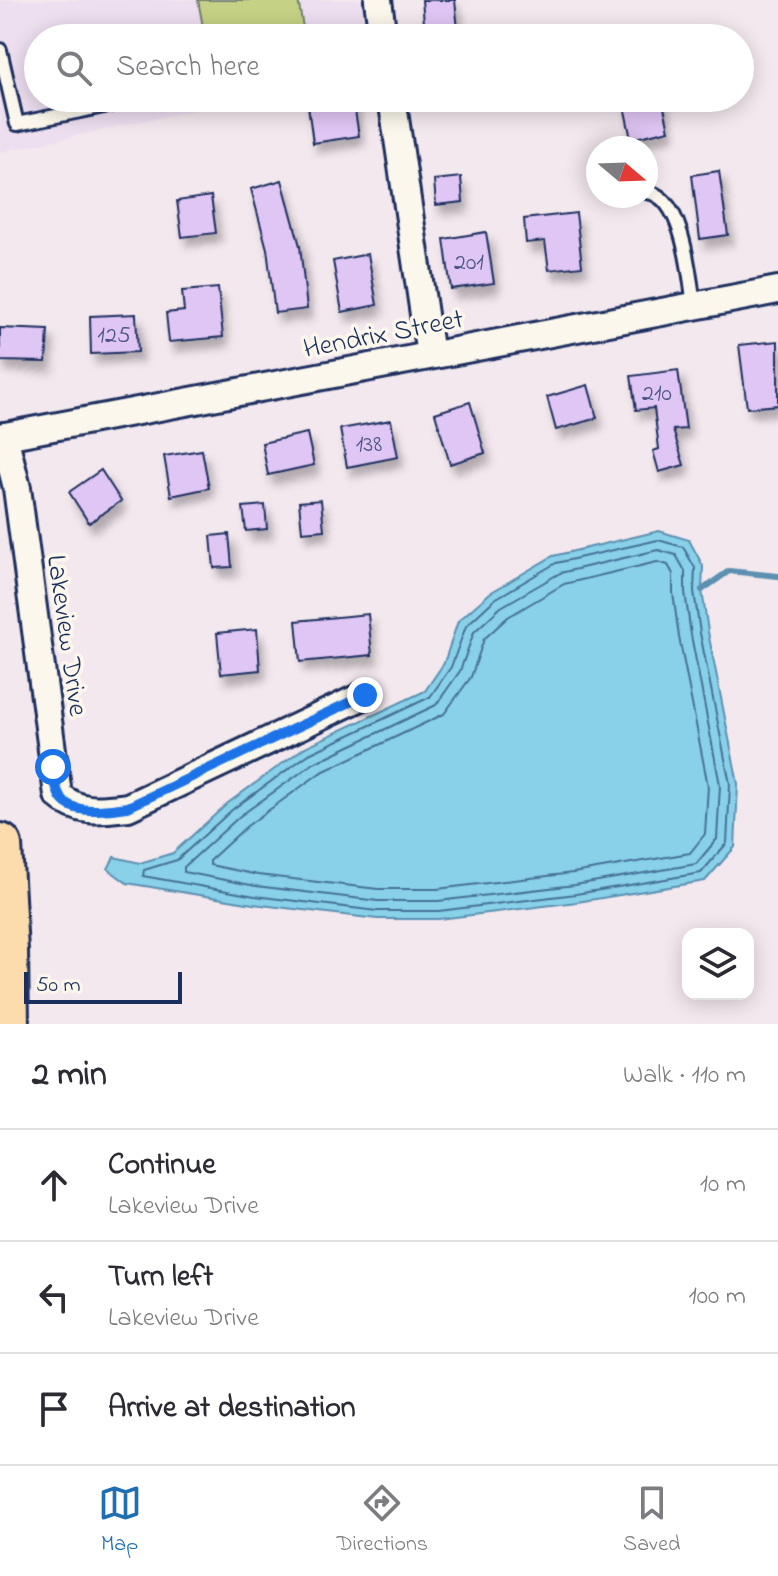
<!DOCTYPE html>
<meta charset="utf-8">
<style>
:root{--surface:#fff;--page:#f2f2f3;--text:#2b2b33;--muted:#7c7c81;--line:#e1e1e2;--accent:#1f6fb2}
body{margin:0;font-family:"Indie Flower",sans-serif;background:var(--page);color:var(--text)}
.controls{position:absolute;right:24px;bottom:24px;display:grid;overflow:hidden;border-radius:16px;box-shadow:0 4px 20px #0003}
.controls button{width:72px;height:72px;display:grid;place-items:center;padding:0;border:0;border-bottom:2px solid var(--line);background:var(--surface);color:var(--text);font:40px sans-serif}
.compass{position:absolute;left:586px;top:136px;width:72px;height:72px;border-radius:50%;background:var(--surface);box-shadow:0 4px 20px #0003;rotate:109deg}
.scale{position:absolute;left:24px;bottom:20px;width:158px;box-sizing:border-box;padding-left:8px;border:4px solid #1b2f5e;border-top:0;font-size:22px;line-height:28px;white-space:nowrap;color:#1b2f5e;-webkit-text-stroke:6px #fbf7ec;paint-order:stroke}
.stop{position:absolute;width:24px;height:24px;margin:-18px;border:6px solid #1a73e8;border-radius:50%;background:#fff}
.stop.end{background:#1a73e8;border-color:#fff;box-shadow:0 2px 8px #0008}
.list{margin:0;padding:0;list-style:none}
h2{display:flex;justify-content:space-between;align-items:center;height:104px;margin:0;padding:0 32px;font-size:34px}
h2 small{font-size:26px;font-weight:400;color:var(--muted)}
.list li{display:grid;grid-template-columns:52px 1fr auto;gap:24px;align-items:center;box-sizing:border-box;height:112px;padding:0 32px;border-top:2px solid var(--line)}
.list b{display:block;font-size:30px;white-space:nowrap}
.list p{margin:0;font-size:26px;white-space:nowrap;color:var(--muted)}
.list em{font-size:26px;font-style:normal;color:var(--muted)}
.icon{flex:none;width:44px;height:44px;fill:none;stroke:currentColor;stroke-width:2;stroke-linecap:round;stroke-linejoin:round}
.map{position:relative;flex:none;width:778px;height:1024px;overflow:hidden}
.search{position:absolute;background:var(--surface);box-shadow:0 4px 20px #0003;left:24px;right:24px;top:24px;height:88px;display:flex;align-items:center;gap:20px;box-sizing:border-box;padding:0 28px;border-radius:44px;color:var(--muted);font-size:30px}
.sheet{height:440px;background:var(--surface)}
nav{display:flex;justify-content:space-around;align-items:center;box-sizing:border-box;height:112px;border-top:2px solid var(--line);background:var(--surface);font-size:22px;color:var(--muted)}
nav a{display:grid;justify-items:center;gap:4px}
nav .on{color:var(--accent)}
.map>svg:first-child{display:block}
.built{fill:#eddef0}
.green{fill:#c5d184;stroke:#708071;stroke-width:2}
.water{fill:#88d1e9;stroke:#5c90b1;stroke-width:2}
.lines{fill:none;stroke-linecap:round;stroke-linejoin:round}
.shore{stroke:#477096;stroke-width:2}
.stream{stroke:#5c90b1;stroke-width:6}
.building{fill:#e0c6f4;stroke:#1b2f5e;stroke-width:2;filter:url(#shadow)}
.service-casing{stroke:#1b2f5e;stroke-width:18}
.minor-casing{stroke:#1b2f5e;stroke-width:32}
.trunk-casing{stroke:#1b2f5e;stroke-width:48}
.service{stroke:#fbf7ec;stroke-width:12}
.minor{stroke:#fbf7ec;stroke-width:26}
.trunk{stroke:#fcdcac;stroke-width:42}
.route{stroke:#1a73e8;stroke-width:10}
.labels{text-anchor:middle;stroke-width:7;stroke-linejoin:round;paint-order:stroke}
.number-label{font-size:24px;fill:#4c5584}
.street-label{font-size:28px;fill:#1b2f5e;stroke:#fbf7ec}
</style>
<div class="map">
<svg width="778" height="1024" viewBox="0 0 778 1024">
<defs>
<filter id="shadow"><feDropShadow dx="5" dy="9" stdDeviation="4" flood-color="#0004"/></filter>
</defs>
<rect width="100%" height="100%" fill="#f3e8ee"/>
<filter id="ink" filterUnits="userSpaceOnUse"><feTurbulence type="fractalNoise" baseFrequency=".0125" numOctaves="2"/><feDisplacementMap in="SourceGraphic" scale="16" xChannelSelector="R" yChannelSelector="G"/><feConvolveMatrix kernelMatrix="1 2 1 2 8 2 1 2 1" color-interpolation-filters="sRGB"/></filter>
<g filter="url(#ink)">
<path class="built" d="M 0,0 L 377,0 L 383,38 L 38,38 L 38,98 L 250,98 L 0,152 Z"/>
<path class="green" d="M 198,0 L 298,0 L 305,38 L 205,38 Z"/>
<path class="water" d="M 659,531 L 689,540 L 703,566 L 702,590 L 708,632 L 738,784 L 735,847 L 705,881 L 577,902 L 439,919 L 377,919 L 253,904 L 127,883 L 108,869 L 114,857 L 140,863 L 173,853 L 228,803 L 305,747 L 425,691 L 444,663 L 458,621 L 490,593 L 553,556 Z"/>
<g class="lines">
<g class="shore">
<path d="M 658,540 L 683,547 L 695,568 L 694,591 L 700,633 L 730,784 L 727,843 L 701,873 L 576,894 L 439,911 L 377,911 L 255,896 L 143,876 L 144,870 L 177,860 L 233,809 L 309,754 L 430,697 L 451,667 L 466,626 L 495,599 L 556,563 Z"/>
<path d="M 658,550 L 676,555 L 685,571 L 685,592 L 691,635 L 720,785 L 717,839 L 696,864 L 575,885 L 438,901 L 378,901 L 256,886 L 184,872 L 184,867 L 240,816 L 314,763 L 436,705 L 460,671 L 474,632 L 501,607 L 560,573 Z"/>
<path d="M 657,562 L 668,565 L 673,574 L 673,593 L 679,637 L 708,786 L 705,834 L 690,853 L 573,873 L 437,889 L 378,889 L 258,875 L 210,865 L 210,860 L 247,826 L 320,773 L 444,714 L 471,677 L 484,639 L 508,617 L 564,584 Z"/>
</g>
<path class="stream" d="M 702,590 L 729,571 L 778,576"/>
</g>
<g class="building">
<path d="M 422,0 L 455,0 L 458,30 L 425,34 Z"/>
<path d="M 307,98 L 353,98 L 359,136 L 313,143 Z"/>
<path d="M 638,98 L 662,98 L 669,130 L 631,139 L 623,101 Z"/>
<path d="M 719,171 L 728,235 L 700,239 L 692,175 Z"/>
<path d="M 461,177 L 463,202 L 436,205 L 434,180 Z"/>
<path d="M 282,180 L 300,246 L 307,309 L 275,313 L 267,249 L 251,189 Z"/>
<path d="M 211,196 L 216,233 L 182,237 L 177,201 Z"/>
<path d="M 576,213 L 582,266 L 549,270 L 545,241 L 526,243 L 524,219 Z"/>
<path d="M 486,232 L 494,283 L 451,289 L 444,239 Z"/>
<path d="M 368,254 L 377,305 L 342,312 L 333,261 Z"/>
<path d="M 218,288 L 223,337 L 169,342 L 166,313 L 184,311 L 182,291 Z"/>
<path d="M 136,314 L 138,352 L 91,354 L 90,316 Z"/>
<path d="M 0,328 L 48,330 L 46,362 L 0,361 Z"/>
<path d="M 778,341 L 778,405 L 747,408 L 739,345 Z"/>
<path d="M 678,370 L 686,429 L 673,430 L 684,465 L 659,472 L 653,451 L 659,449 L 654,408 L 636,410 L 631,376 Z"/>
<path d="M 588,385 L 597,418 L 556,430 L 547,397 Z"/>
<path d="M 470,402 L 485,453 L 450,464 L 435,413 Z"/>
<path d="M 391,420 L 398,457 L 347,467 L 340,429 Z"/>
<path d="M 307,433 L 314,465 L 268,475 L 262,443 Z"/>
<path d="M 202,450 L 209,488 L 171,496 L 164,456 Z"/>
<path d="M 101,470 L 121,501 L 89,523 L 69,492 Z"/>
<path d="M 321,500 L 324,530 L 302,532 L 299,502 Z"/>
<path d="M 265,505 L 267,529 L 246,531 L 243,507 Z"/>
<path d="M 229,534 L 232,567 L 214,568 L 211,536 Z"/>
<path d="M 368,614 L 372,655 L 300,662 L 296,621 Z"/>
<path d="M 257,629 L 260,670 L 221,674 L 217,633 Z"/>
</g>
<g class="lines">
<g class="service-casing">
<g id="service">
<path d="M 0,50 L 17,124 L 143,98"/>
<path d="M 646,192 C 683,194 690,277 694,306"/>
</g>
</g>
<g class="minor-casing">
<g id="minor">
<path d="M 378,0 L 383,38"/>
<path d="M 392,98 L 430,355"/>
<path d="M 4,436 L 17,488 L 58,795 C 79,814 101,810 128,807 L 365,695"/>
<path d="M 0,437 L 778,290"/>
</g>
</g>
<g class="trunk-casing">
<path id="trunk" d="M 0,845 L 6,951 L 7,1024"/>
</g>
<use href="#service" class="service"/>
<use href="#minor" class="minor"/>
<use href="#trunk" class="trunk"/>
</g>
</g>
<g class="lines" filter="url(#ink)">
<path class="route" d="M 53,767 C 55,775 55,785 58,792 C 67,818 108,809 128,807 L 365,695"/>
</g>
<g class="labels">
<g class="number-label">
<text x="469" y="269">201</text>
<text x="114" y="342">125</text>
<text x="657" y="400">210</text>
<text x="369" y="451">138</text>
</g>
<g class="street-label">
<text transform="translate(383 332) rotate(-11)" y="10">Hendrix Street</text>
<text transform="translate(69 635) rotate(82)" y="10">Lakeview Drive</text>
</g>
</g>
</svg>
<div class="controls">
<button><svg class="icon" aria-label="layers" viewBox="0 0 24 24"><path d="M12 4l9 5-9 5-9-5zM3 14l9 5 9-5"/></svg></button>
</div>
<svg class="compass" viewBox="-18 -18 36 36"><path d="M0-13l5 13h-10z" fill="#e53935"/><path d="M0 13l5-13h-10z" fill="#7c7c81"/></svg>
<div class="scale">50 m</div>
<div class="stop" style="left:53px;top:767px"></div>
<div class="stop end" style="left:365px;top:695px"></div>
<div class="search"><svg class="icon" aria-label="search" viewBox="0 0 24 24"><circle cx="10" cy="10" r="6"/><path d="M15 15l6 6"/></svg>Search here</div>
</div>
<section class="sheet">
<h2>2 min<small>Walk · 110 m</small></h2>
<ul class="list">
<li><svg class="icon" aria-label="ahead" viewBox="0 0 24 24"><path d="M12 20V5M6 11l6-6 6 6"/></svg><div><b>Continue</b><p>Lakeview Drive</p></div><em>10 m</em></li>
<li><svg class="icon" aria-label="left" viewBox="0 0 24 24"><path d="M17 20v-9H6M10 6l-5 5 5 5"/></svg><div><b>Turn left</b><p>Lakeview Drive</p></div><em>100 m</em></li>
<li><svg class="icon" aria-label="arrive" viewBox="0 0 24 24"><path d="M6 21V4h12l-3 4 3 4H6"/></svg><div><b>Arrive at destination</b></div></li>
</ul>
</section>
<nav>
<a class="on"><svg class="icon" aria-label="map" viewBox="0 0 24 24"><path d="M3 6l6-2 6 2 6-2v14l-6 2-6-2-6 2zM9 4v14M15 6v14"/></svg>Map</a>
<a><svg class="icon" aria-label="directions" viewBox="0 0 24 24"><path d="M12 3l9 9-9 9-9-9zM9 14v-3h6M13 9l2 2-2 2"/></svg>Directions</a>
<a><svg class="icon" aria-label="saved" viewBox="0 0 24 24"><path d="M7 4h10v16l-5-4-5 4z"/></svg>Saved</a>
</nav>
